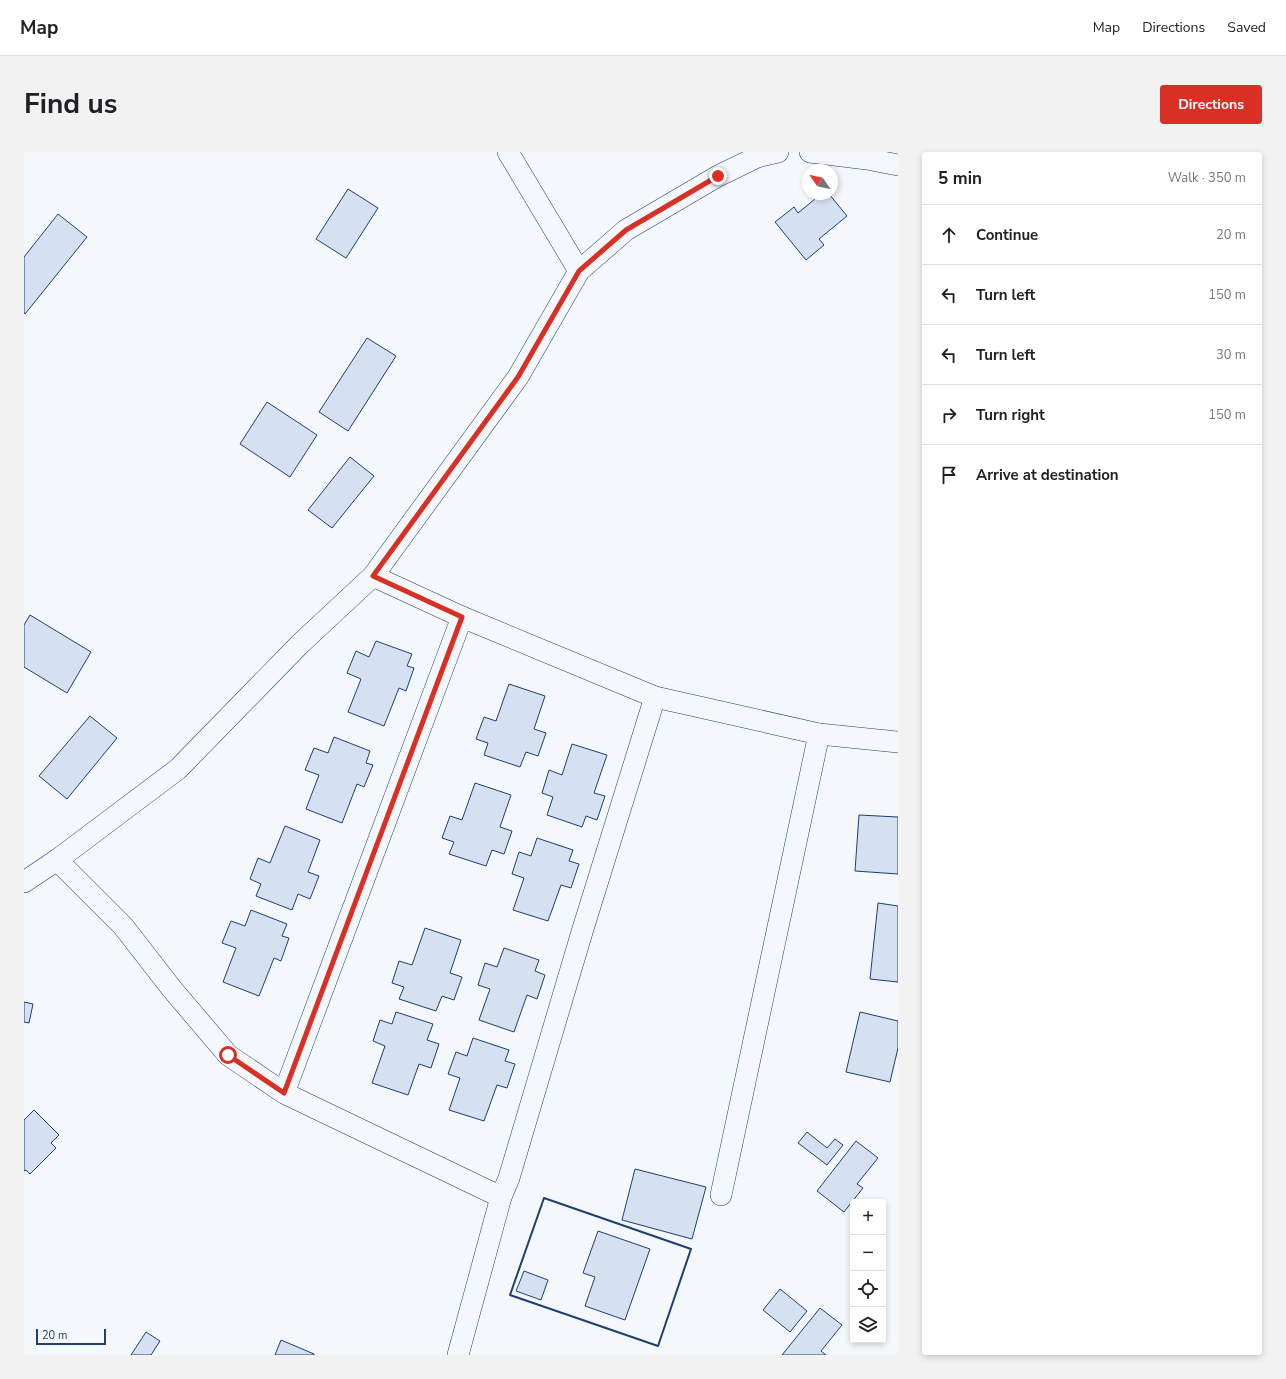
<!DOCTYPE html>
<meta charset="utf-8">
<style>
:root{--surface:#fff;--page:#f2f2f2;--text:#202124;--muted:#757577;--line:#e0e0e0;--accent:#d93025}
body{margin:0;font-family:"Nunito Sans",sans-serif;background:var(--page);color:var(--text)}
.controls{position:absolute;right:12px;bottom:12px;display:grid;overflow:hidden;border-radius:4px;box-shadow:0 2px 6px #0003}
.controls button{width:36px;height:36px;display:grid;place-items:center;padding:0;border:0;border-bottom:1px solid var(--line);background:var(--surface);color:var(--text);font:20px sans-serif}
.compass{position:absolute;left:778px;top:12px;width:36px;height:36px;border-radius:50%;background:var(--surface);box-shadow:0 2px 6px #0003;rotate:304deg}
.scale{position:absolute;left:12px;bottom:10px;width:70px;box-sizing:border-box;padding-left:4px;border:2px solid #1d3f73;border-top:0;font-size:11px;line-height:14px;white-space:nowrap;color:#1d3f73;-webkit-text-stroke:3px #f4f7fb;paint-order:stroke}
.stop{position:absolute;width:12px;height:12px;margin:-9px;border:3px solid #d93025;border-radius:50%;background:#fff}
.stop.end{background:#d93025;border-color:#fff;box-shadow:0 1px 4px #0008}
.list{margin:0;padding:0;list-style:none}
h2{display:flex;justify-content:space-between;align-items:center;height:52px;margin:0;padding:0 16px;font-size:17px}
h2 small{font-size:13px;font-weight:400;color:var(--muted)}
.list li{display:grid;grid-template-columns:26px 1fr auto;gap:12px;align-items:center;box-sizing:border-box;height:60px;padding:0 16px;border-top:1px solid var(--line)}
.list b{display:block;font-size:15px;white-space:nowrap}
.list em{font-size:13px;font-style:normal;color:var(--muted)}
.icon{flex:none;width:22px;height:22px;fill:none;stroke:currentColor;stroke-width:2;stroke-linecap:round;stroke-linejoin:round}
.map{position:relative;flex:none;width:874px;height:1203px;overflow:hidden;border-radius:4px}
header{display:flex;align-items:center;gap:24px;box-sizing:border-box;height:56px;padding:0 20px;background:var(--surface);border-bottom:1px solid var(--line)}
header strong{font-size:19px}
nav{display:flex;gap:22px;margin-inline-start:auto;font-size:14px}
.intro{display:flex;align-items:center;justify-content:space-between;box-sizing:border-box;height:96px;padding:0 24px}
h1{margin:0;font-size:28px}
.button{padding:10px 18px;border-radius:4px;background:var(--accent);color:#fff;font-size:14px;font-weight:700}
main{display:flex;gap:24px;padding:0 24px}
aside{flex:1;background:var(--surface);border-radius:4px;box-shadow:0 2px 6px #0003}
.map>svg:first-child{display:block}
.building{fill:#d5e0f0;stroke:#1d3f73}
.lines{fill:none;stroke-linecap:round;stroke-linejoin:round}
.minor-casing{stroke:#1d3f73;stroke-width:22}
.minor{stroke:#f4f7fb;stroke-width:21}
.wall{stroke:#1d3f73;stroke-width:2}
.route{stroke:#d93025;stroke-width:5}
</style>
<header>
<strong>Map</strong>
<nav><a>Map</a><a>Directions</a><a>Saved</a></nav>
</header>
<div class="intro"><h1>Find us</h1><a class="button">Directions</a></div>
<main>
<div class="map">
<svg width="874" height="1203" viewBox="0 0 874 1203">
<rect width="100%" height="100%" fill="#f4f7fb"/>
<g class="building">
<path d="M 324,37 L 354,56 L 322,106 L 292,87 Z"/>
<path d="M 797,42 L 805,42 L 823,64 L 795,87 L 800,93 L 782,108 L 751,70 L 770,55 L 774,61 Z"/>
<path d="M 34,62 L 63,85 L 1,162 L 0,160 L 0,105 Z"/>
<path d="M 343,186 L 372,204 L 324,279 L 295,260 Z"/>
<path d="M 243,250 L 293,283 L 266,325 L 216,292 Z"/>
<path d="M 326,305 L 350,324 L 308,376 L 284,358 Z"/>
<path d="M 6,463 L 67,500 L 43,541 L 0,515 L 0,473 Z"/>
<path d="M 352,489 L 388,502 L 383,514 L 390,516 L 382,539 L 375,536 L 360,574 L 324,560 L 337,527 L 323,521 L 332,499 L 345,505 Z"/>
<path d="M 485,532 L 521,544 L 510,577 L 522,581 L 514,604 L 502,600 L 496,615 L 460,603 L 464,591 L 452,587 L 460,565 L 472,569 Z"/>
<path d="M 66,564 L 93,586 L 43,647 L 15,624 Z"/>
<path d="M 310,585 L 346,599 L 342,611 L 349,613 L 340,635 L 333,632 L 318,671 L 282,657 L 295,623 L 281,618 L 290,596 L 304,601 Z"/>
<path d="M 548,592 L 583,603 L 570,641 L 581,644 L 573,668 L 562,664 L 558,675 L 523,663 L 529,645 L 518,641 L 525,618 L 538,623 Z"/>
<path d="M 451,631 L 487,643 L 476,675 L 488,679 L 480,702 L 468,698 L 462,714 L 425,702 L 430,690 L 418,686 L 426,664 L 438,668 Z"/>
<path d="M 835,663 L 874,665 L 874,722 L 831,719 Z"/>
<path d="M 261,674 L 296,688 L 284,720 L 295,724 L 286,747 L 274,742 L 268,758 L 232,744 L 237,732 L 226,727 L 234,706 L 246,711 Z"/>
<path d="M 513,686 L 549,698 L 545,709 L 555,712 L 547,736 L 537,733 L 524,769 L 489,758 L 500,726 L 488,722 L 495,700 L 507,704 Z"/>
<path d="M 854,751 L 874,754 L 874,830 L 846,827 Z"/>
<path d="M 227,758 L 263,772 L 258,784 L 265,786 L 257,809 L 250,806 L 235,844 L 199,830 L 212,796 L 198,791 L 207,769 L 221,774 Z"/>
<path d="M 401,776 L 437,788 L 426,821 L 438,825 L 430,848 L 418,844 L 412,859 L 375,847 L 380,835 L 368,831 L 375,809 L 388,813 Z"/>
<path d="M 480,796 L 515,808 L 511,819 L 521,823 L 513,847 L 503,843 L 490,880 L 455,868 L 466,837 L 454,833 L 461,811 L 473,815 Z"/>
<path d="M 0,850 L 9,852 L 5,871 L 0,870 Z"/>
<path d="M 372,860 L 409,872 L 403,888 L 415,892 L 407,916 L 395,912 L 384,943 L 348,931 L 361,894 L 349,889 L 356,868 L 368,872 Z"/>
<path d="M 836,860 L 874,869 L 874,896 L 866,930 L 822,920 Z"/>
<path d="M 449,886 L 485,898 L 481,909 L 491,912 L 483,936 L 473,933 L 460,969 L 425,958 L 436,926 L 424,922 L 432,900 L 443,904 Z"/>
<path d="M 10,958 L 35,983 L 27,991 L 32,996 L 6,1022 L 2,1018 L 0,1019 L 0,968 Z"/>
<path d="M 783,980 L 803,996 L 811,987 L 819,993 L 803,1013 L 774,991 Z"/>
<path d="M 832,989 L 854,1006 L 833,1032 L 839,1036 L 820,1060 L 793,1039 Z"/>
<path d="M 611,1017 L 682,1035 L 668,1087 L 598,1068 Z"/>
<path d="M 574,1079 L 626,1097 L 601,1168 L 561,1154 L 571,1125 L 559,1121 Z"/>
<path d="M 500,1119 L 524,1128 L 517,1148 L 492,1139 Z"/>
<path d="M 756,1137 L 783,1159 L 766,1180 L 739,1158 Z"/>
<path d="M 796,1156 L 818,1173 L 797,1199 L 802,1203 L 758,1203 Z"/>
<path d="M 122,1180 L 136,1189 L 127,1203 L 107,1203 Z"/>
<path d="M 257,1188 L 290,1202 L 290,1203 L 251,1203 Z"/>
</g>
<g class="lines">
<g class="minor-casing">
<g id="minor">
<path d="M 484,0 L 555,119"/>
<path d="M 786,0 L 843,7 L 874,13"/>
<path d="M 349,424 L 438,465 L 631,545 L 795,582 L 874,590"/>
<path d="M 33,708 L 99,774 L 148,837 L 204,903 L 260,941 L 477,1045"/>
<path d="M 0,730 L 33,708 L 154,617 L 276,492 L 349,424 L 494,225 L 555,119 L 602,78 L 694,24 L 733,5 L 754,0"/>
<path d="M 260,941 L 438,465"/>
<path d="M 697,1043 L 795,582"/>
<path d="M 434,1203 L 477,1045 L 485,1026 L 558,780 L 631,545"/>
</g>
</g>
<use href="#minor" class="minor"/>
<path class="wall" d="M 520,1046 L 667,1097 L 634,1194 L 486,1143 Z"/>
</g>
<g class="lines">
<path class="route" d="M 204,903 L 260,941 L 438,465 L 349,424 L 494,225 L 555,119 L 602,78 L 694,24"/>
</g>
</svg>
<div class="controls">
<button>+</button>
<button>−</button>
<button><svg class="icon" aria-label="locate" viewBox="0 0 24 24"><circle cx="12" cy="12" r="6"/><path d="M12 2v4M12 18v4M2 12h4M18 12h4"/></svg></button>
<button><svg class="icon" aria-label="layers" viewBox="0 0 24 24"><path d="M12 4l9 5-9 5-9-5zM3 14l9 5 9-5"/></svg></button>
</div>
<svg class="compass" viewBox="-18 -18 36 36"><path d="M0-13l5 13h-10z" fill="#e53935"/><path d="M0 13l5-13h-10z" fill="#757577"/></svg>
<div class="scale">20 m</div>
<div class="stop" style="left:204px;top:903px"></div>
<div class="stop end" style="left:694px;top:24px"></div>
</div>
<aside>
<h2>5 min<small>Walk · 350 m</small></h2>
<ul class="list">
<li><svg class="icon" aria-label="ahead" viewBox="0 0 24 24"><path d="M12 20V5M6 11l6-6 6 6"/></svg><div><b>Continue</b></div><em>20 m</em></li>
<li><svg class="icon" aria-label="left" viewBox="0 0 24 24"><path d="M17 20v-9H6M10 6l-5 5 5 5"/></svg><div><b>Turn left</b></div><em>150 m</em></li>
<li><svg class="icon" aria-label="left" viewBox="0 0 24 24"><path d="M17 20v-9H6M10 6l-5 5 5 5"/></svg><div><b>Turn left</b></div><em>30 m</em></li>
<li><svg class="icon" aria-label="right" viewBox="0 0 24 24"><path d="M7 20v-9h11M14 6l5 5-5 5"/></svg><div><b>Turn right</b></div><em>150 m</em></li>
<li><svg class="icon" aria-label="arrive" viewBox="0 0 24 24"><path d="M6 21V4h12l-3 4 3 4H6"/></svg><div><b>Arrive at destination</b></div></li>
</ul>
</aside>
</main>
